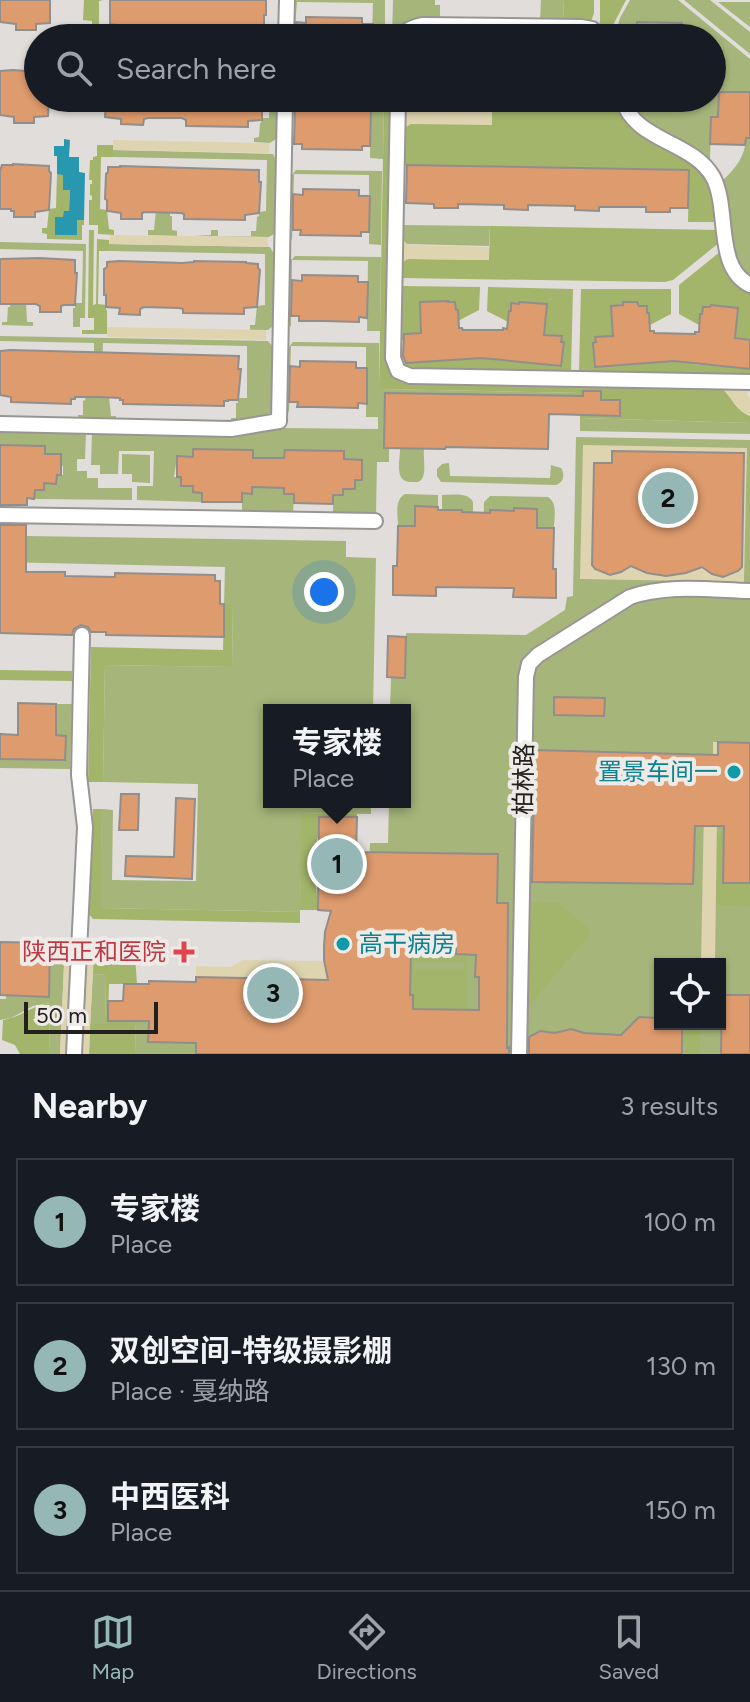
<!DOCTYPE html>
<meta charset="utf-8">
<style>
:root{--surface:#171b24;--page:#242831;--text:#f1f3f6;--muted:#9ea1a6;--line:#363941;--accent:#95b7b6}
body{margin:0;font-family:Figtree,"Noto Sans SC",sans-serif;background:var(--page);color:var(--text)}
.controls{position:absolute;right:24px;bottom:24px;display:grid;overflow:hidden;border-radius:0px;box-shadow:0 2px 6px #0004}
.controls button{width:72px;height:72px;display:grid;place-items:center;padding:0;border:0;border-bottom:2px solid var(--line);background:var(--surface);color:var(--text);font:40px sans-serif}
.scale{position:absolute;left:24px;bottom:20px;width:134px;box-sizing:border-box;padding-left:8px;border:4px solid #21201f;border-top:0;font-size:22px;line-height:28px;white-space:nowrap;color:#21201f;-webkit-text-stroke:6px #eeeae8;paint-order:stroke}
.you{position:absolute;left:324px;top:592px;width:28px;height:28px;margin:-20px;border:6px solid #fff;border-radius:50%;background:#1a73e8;box-shadow:0 0 0 12px #1a73e833}
.badge{display:grid;place-items:center;width:52px;height:52px;border-radius:50%;background:var(--accent);color:#111;font-size:26px;font-weight:700}
.pin{position:absolute;translate:-50% -50%;border:4px solid #fff;box-shadow:0 2px 8px #0006}
.popup{position:absolute;left:263px;top:704px;width:148px;height:104px;box-sizing:border-box;display:grid;place-content:center;border-radius:0px;background:var(--surface);filter:drop-shadow(0 2px 6px #0005);font-size:26px;white-space:nowrap;color:var(--muted)}
.popup b{font-size:30px;color:var(--text)}
.popup::after{content:'';position:absolute;left:50%;top:100%;margin-left:-16px;border:16px solid transparent;border-top-color:var(--surface)}
.list{margin:0;padding:0;list-style:none}
h2{display:flex;justify-content:space-between;align-items:center;height:104px;margin:0;padding:0 32px;font-size:34px}
h2 small{font-size:26px;font-weight:400;color:var(--muted)}
.list li{display:grid;grid-template-columns:52px 1fr auto;gap:24px;align-items:center;box-sizing:border-box;height:128px;margin:0 16px 16px;padding:0 16px;border:2px solid var(--line);border-radius:0px}
.list b{display:block;font-size:30px;white-space:nowrap}
.list p{margin:0;font-size:26px;white-space:nowrap;color:var(--muted)}
.list em{font-size:26px;font-style:normal;color:var(--muted)}
.icon{flex:none;width:44px;height:44px;fill:none;stroke:currentColor;stroke-width:2;stroke-linecap:round;stroke-linejoin:round}
.map{position:relative;flex:none;width:750px;height:1054px;overflow:hidden}
.search{position:absolute;background:var(--surface);box-shadow:0 2px 6px #0004;left:24px;right:24px;top:24px;height:88px;display:flex;align-items:center;gap:20px;box-sizing:border-box;padding:0 28px;border-radius:44px;color:var(--muted);font-size:30px}
.sheet{height:536px;background:var(--surface)}
nav{display:flex;justify-content:space-around;align-items:center;box-sizing:border-box;height:112px;border-top:2px solid var(--line);background:var(--surface);font-size:22px;color:var(--muted)}
nav a{display:grid;justify-items:center;gap:4px}
nav .on{color:var(--accent)}
.map>svg:first-child{display:block}
.green{fill:#a6b57a;fill-rule:evenodd}
.forest{fill:#a3b56a;fill-rule:evenodd}
.sand{fill:#ded5b0;fill-rule:evenodd}
.water{fill:#2898b0}
.building{fill:#de9b6d;stroke:#928e8c;stroke-width:2;fill-rule:evenodd}
.lines{fill:none;stroke-linecap:round;stroke-linejoin:round}
.street-casing{stroke:#999593;stroke-width:18}
.street{stroke:#fff;stroke-width:14}
.culture-dot{fill:#0f9aa8;stroke:#eeeae8;stroke-width:3}
.health-dot{fill:#e0444e;stroke:#eeeae8;stroke-width:3}
.labels{text-anchor:middle;stroke-width:8;stroke-linejoin:round;paint-order:stroke}
.culture-label{font-size:24px;fill:#0d838f;stroke:#eeeae8;text-anchor:end}
.street-label{font-size:24px;fill:#21201f;stroke:#eeeae8}
.health-label{font-size:24px;fill:#be3a42;stroke:#eeeae8;text-anchor:end}
</style>
<div class="map">
<svg width="750" height="1054" viewBox="0 0 750 1054">
<rect width="100%" height="100%" fill="#e1dddb"/>
<g class="green">
<path d="M 296,0 L 385,0 L 385,38 L 372,37 L 373,3 L 297,2 L 294,38 Z"/>
<path d="M 393,0 L 435,0 L 435,5 L 440,5 L 440,18 C 415,18 407,18 392,38 Z"/>
<path d="M 541,0 L 564,0 L 563,20 L 540,20 Z"/>
<path d="M 630,0 L 678,0 L 750,59 L 750,92 L 719,92 L 718,117 L 711,117 L 710,162 L 703,154 L 654,127 L 642,119 L 633,109 L 649,98 L 712,98 L 712,38 L 682,38 L 637,22 L 636,38 L 614,38 L 620,18 Z"/>
<path d="M 684,0 L 710,0 L 750,32 L 750,54 Z"/>
<path d="M 718,2 L 750,2 L 750,27 Z"/>
<path d="M 269,98 L 277,98 L 276,139 L 270,143 L 254,142 L 254,138 L 259,137 L 260,123 L 261,123 L 262,118 L 269,118 Z"/>
<path d="M 371,98 L 384,98 L 383,159 L 370,158 Z"/>
<path d="M 404,103 L 492,104 L 492,112 L 409,110 Z"/>
<path d="M 746,138 L 750,138 L 750,278 L 742,271 L 737,260 L 722,181 C 736,168 745,157 746,138 Z"/>
<path d="M 113,150 L 273,154 L 276,160 L 274,234 L 269,237 L 194,236 L 211,235 L 211,230 L 218,230 L 218,236 L 251,236 L 251,231 L 256,231 L 257,217 L 259,216 L 259,212 L 266,211 L 267,160 L 113,157 Z"/>
<path d="M 296,170 L 382,171 L 381,245 L 369,244 L 369,175 L 294,174 L 292,241 L 291,238 L 292,175 Z"/>
<path d="M 156,210 L 170,211 L 170,216 L 172,216 L 172,230 L 177,231 L 177,236 L 148,235 L 148,230 L 154,230 Z"/>
<path d="M 402,225 L 490,226 L 489,246 L 407,244 L 403,240 Z"/>
<path d="M 0,242 L 86,244 L 85,318 L 80,318 L 80,327 L 73,327 L 73,308 L 75,308 L 75,303 L 82,303 L 83,251 L 0,249 Z"/>
<path d="M 109,244 L 270,247 L 274,254 L 273,326 L 268,330 L 250,330 L 250,325 L 255,325 L 257,306 L 265,305 L 265,254 L 109,251 Z"/>
<path d="M 295,256 L 381,257 L 380,331 L 367,331 L 368,261 L 292,260 L 291,327 L 289,324 L 290,261 Z"/>
<path d="M 10,302 L 26,302 L 27,322 L 33,322 L 33,326 L 2,325 L 2,322 L 7,322 L 8,307 L 10,307 Z"/>
<path d="M 0,336 L 268,341 L 273,347 L 272,410 L 268,415 L 231,422 L 231,418 L 236,418 L 236,403 L 238,403 L 238,398 L 247,398 L 247,346 L 103,343 L 101,396 L 109,396 L 111,416 L 116,416 L 116,420 L 78,419 L 78,415 L 83,415 L 83,401 L 85,400 L 86,396 L 94,395 L 94,343 L 0,341 Z"/>
<path d="M 293,342 L 379,343 L 379,389 L 580,393 L 580,415 L 576,397 L 384,448 L 389,448 L 389,462 L 377,462 L 376,514 L 333,513 L 333,495 L 343,495 L 343,489 L 355,489 L 355,480 L 362,480 L 360,460 L 344,459 L 344,451 L 285,450 L 284,458 L 253,458 L 252,450 L 194,449 L 193,457 L 177,457 L 174,477 L 181,477 L 181,486 L 193,486 L 193,492 L 202,493 L 202,502 L 137,500 L 137,486 L 153,486 L 154,451 L 119,451 L 118,474 L 100,474 L 100,465 L 91,465 L 92,433 L 230,435 L 279,428 L 378,429 L 378,417 L 366,417 L 366,347 L 291,346 L 289,413 L 288,410 L 289,347 Z"/>
<path d="M 580,418 L 750,423 L 750,434 L 580,431 Z"/>
<path d="M 0,431 L 86,433 L 85,459 L 77,459 L 77,471 L 87,471 L 87,478 L 98,478 L 98,488 L 132,488 L 132,500 L 34,499 L 35,490 L 44,490 L 44,483 L 56,484 L 57,475 L 63,475 L 63,466 L 45,454 L 45,446 L 0,445 Z"/>
<path d="M 576,437 L 750,440 L 750,1054 L 362,1054 L 370,843 L 388,843 L 389,802 L 405,802 L 405,710 L 390,710 L 391,678 L 387,677 L 388,636 L 406,637 L 406,633 L 526,635 L 565,610 L 567,597 L 573,596 ZM 660,964 L 720,964 L 720,1024 L 660,1024 Z"/>
<path d="M 400,449 L 424,449 C 423,457 426,470 423,477 C 420,483 417,482 411,482 C 394,482 400,461 400,449 Z"/>
<path d="M 122,454 L 150,455 L 150,483 L 132,482 L 132,474 L 122,474 Z"/>
<path d="M 449,463 L 450,476 L 550,478 L 551,465 L 561,468 C 565,474 564,482 556,485 L 441,482 L 437,476 L 437,469 L 442,464 Z"/>
<path d="M 252,487 L 284,488 L 284,494 L 294,494 L 293,513 L 242,512 L 242,493 L 251,493 Z"/>
<path d="M 405,494 L 438,495 L 438,507 L 415,507 L 415,530 L 410,526 L 398,526 C 398,515 394,500 405,494 Z"/>
<path d="M 442,495 C 452,495 468,492 473,502 L 473,551 L 462,510 L 442,510 Z"/>
<path d="M 490,496 L 548,497 C 558,503 554,518 554,528 L 537,532 L 537,509 L 514,508 L 514,522 L 488,513 L 483,551 L 484,502 Z"/>
<path d="M 26,536 L 346,541 L 346,557 L 376,558 L 373,710 L 269,710 L 269,802 L 371,802 L 371,814 L 302,813 L 300,912 L 100,908 L 102,809 L 113,810 L 112,880 L 196,881 L 198,784 L 103,782 L 105,665 L 232,667 L 233,604 L 224,604 L 225,567 L 0,562 L 26,546 Z"/>
<path d="M 56,704 L 72,704 L 70,769 L 0,768 L 0,759 L 65,760 L 66,736 L 51,735 L 56,727 Z"/>
<path d="M 50,943 L 65,944 L 60,1054 L 49,1054 L 50,1003 L 33,1006 L 11,1018 L 0,1020 L 0,999 L 6,999 L 6,995 L 49,996 Z"/>
<path d="M 93,974 L 106,975 L 105,1024 L 90,1024 Z"/>
<path d="M 136,1018 L 195,1022 L 149,1021 L 148,1042 L 196,1043 L 196,1054 L 135,1054 Z"/>
</g>
<g class="forest">
<path d="M 84,0 L 103,0 L 99,1 L 99,38 L 92,38 L 92,21 L 83,20 Z"/>
<path d="M 564,0 L 594,0 L 594,13 L 591,22 L 563,20 Z"/>
<path d="M 600,0 L 626,0 L 609,33 L 600,26 Z"/>
<path d="M 419,31 L 576,34 L 586,34 L 594,38 L 408,38 Z"/>
<path d="M 384,98 L 391,98 L 387,361 L 392,373 L 722,388 C 733,398 734,409 750,416 L 750,423 L 580,418 L 580,393 L 379,389 ZM 583,391 L 601,400 L 620,400 L 620,416 L 583,415 Z"/>
<path d="M 492,104 L 618,106 C 621,112 623,118 628,122 C 649,140 694,155 706,178 C 713,191 714,208 716,222 L 688,222 L 689,170 L 403,165 L 406,126 L 409,124 L 492,124 Z"/>
<path d="M 97,145 L 113,145 L 113,157 L 101,157 L 100,209 L 107,210 L 109,229 L 114,230 L 114,235 L 98,234 L 98,225 L 89,225 L 89,200 L 92,200 L 92,196 L 90,195 L 90,184 L 92,184 L 92,180 L 89,180 L 90,160 L 93,160 L 93,157 L 97,156 Z"/>
<path d="M 57,174 L 63,174 L 63,189 L 70,190 L 69,211 L 64,217 L 55,235 L 76,235 L 77,220 L 84,220 L 84,225 L 82,225 L 82,240 L 47,239 L 47,234 L 42,233 L 42,228 L 47,228 L 49,209 L 56,208 Z"/>
<path d="M 490,226 L 718,230 L 720,242 L 673,280 L 665,282 L 401,278 L 402,263 L 407,259 L 489,260 Z"/>
<path d="M 89,230 L 94,230 L 93,305 L 96,304 L 97,239 L 109,240 L 109,251 L 99,251 L 98,304 L 106,305 L 106,310 L 107,310 L 107,334 L 82,334 L 82,330 L 94,330 L 94,318 L 88,318 Z"/>
<path d="M 721,251 C 728,271 730,283 750,293 L 750,340 L 734,338 L 738,308 L 711,305 L 710,307 L 703,307 L 702,314 L 700,315 L 699,325 L 679,314 L 679,285 Z"/>
<path d="M 401,286 L 480,287 L 479,310 L 458,321 L 458,310 L 456,310 L 447,301 L 420,302 L 423,333 L 404,334 L 404,339 L 402,340 L 403,363 L 481,358 L 561,366 L 564,343 L 561,342 L 561,337 L 543,335 L 547,305 L 520,302 L 519,304 L 512,303 L 511,311 L 508,311 L 508,322 L 487,311 L 488,287 L 573,289 L 571,372 L 408,369 L 405,367 L 400,360 Z"/>
<path d="M 581,289 L 671,289 L 671,314 L 650,325 L 649,314 L 647,313 L 646,306 L 639,306 L 636,302 L 612,306 L 614,336 L 595,337 L 596,342 L 593,343 L 617,366 L 673,361 L 691,362 L 692,364 L 750,369 L 750,375 L 579,372 Z"/>
<path d="M 224,604 L 233,604 L 232,667 L 105,665 L 103,782 L 88,782 L 91,647 L 223,650 Z"/>
<path d="M 0,670 L 72,671 L 72,681 L 0,680 Z"/>
<path d="M 93,809 L 102,809 L 101,908 L 300,912 L 300,923 L 93,919 L 88,913 Z"/>
<path d="M 301,813 L 357,814 L 357,817 L 319,817 L 319,837 L 317,838 L 317,845 L 319,846 L 318,882 L 316,883 L 318,910 L 300,910 Z"/>
<path d="M 717,834 L 750,835 L 724,844 L 723,882 L 750,883 L 750,906 L 716,905 Z"/>
<path d="M 530,902 L 559,903 L 589,929 L 590,934 L 528,1007 Z"/>
<path d="M 94,941 L 134,942 L 137,984 L 109,984 L 108,1020 L 136,1021 L 135,1054 L 89,1054 L 90,1024 L 105,1024 L 106,975 L 93,974 Z"/>
<path d="M 411,949 L 456,949 L 457,954 L 467,955 L 466,1010 L 413,1009 L 410,994 ZM 414,962 L 464,962 L 464,970 L 414,970 Z"/>
<path d="M 50,1003 L 49,1054 L 20,1054 L 15,1045 L 2,1040 L 3,1020 C 21,1017 31,1006 50,1003 Z"/>
<path d="M 682,1024 L 700,1024 L 700,1054 L 685,1054 L 685,1044 L 682,1044 Z"/>
</g>
<g class="sand">
<path d="M 391,98 L 404,103 L 409,110 L 492,112 L 492,125 L 411,124 L 404,128 L 402,237 C 404,244 407,245 415,245 L 489,247 L 489,260 L 415,259 C 407,259 404,259 401,266 L 400,354 L 400,362 L 404,367 L 750,389 L 747,394 L 750,399 L 750,416 L 741,411 L 722,388 L 407,382 L 395,377 L 387,362 Z"/>
<path d="M 113,140 L 270,143 L 269,153 L 113,150 Z"/>
<path d="M 110,235 L 268,237 L 268,247 L 109,244 Z"/>
<path d="M 107,327 L 266,330 L 266,340 L 107,337 Z"/>
<path d="M 583,445 L 747,448 L 744,582 L 580,579 ZM 613,451 L 741,567 C 730,579 715,579 704,567 C 678,578 655,578 629,565 C 618,577 603,577 592,564 L 594,463 L 612,463 Z"/>
<path d="M 713,742 L 718,742 L 715,964 L 701,964 L 705,756 L 713,756 Z"/>
<path d="M 94,941 L 89,1054 L 81,1054 L 86,948 L 89,944 Z"/>
<path d="M 65,944 L 71,950 L 66,1054 L 60,1054 Z"/>
<path d="M 243,960 L 324,961 L 327,969 L 351,980 L 196,977 L 196,966 L 230,967 Z"/>
</g>
<path class="water" d="M 64,139 L 70,140 L 69,157 L 79,157 L 79,172 L 85,173 L 84,220 L 77,220 L 77,235 L 55,235 L 55,217 L 63,217 L 64,211 L 69,211 L 70,190 L 63,190 L 63,175 L 57,174 L 57,156 L 54,156 L 54,146 L 64,146 Z"/>
<g class="building">
<path d="M 0,0 L 50,0 L 50,23 L 36,24 L 36,30 L 16,30 L 16,24 L 0,22 Z"/>
<path d="M 110,0 L 266,0 L 266,15 L 264,15 L 264,27 L 250,28 L 250,34 L 189,33 L 190,27 L 186,26 L 147,25 L 144,26 L 144,32 L 123,32 L 124,26 L 110,24 Z"/>
<path d="M 306,17 L 362,18 L 362,24 L 373,24 L 372,38 L 296,38 L 296,22 L 306,23 Z"/>
<path d="M 637,22 L 682,23 L 682,38 L 636,38 Z"/>
<path d="M 13,70 L 38,72 L 38,98 L 49,98 L 48,116 L 34,117 L 34,123 L 14,123 L 14,117 L 0,115 L 0,71 Z"/>
<path d="M 719,92 L 750,92 L 750,138 L 746,138 L 745,145 L 710,144 L 711,117 L 718,117 Z"/>
<path d="M 106,98 L 262,98 L 262,120 L 248,121 L 248,127 L 186,126 L 186,120 L 182,118 L 148,118 L 144,119 L 143,125 L 121,124 L 121,119 L 105,117 Z"/>
<path d="M 305,103 L 361,104 L 361,110 L 371,110 L 370,146 L 362,146 L 362,150 L 302,149 L 302,144 L 294,144 L 295,108 L 305,109 Z"/>
<path d="M 13,164 L 49,166 L 49,171 L 51,173 L 49,210 L 35,212 L 35,217 L 14,217 L 14,211 L 11,211 L 11,209 L 0,209 L 0,171 L 2,165 L 13,165 Z"/>
<path d="M 407,165 L 689,170 L 688,208 L 670,208 L 670,212 L 646,212 L 646,207 L 599,207 L 599,211 L 575,210 L 575,206 L 528,205 L 528,210 L 504,209 L 504,205 L 458,204 L 458,208 L 434,208 L 434,204 L 406,203 Z"/>
<path d="M 120,166 L 259,170 L 259,182 L 261,182 L 259,213 L 245,215 L 245,220 L 184,219 L 184,214 L 181,213 L 145,212 L 142,213 L 142,219 L 121,219 L 121,213 L 107,211 L 107,200 L 105,199 L 106,174 L 108,172 L 108,167 L 120,167 Z"/>
<path d="M 303,189 L 359,190 L 359,196 L 370,196 L 369,232 L 361,232 L 361,236 L 300,235 L 301,230 L 293,230 L 293,194 L 303,195 Z"/>
<path d="M 39,258 L 75,260 L 75,273 L 77,273 L 75,305 L 64,305 L 61,306 L 61,312 L 40,312 L 40,306 L 36,304 L 0,304 L 0,259 Z"/>
<path d="M 119,261 L 182,263 L 194,262 L 194,261 L 246,262 L 246,263 L 258,264 L 258,268 L 260,270 L 257,307 L 244,308 L 244,314 L 183,313 L 183,309 L 179,308 L 144,307 L 140,309 L 140,315 L 119,314 L 120,308 L 106,307 L 106,295 L 104,295 L 104,269 L 107,267 L 107,262 Z"/>
<path d="M 302,275 L 358,276 L 358,282 L 368,282 L 367,318 L 359,317 L 359,322 L 324,321 L 299,321 L 299,316 L 291,316 L 292,280 L 302,281 Z"/>
<path d="M 448,301 L 448,302 L 455,302 L 456,310 L 458,310 L 459,328 L 462,328 L 463,330 L 503,330 L 503,328 L 507,329 L 509,311 L 511,311 L 511,303 L 519,304 L 519,302 L 547,304 L 544,335 L 562,336 L 561,342 L 564,342 L 561,366 L 482,358 L 406,363 L 403,356 L 404,334 L 421,333 L 420,302 Z"/>
<path d="M 623,302 L 637,302 L 639,306 L 647,306 L 647,313 L 649,313 L 650,331 L 654,331 L 654,333 L 695,334 L 695,332 L 699,332 L 700,314 L 702,314 L 703,307 L 710,307 L 711,305 L 738,308 L 735,338 L 750,340 L 750,369 L 674,361 L 595,367 L 593,343 L 596,342 L 595,337 L 613,336 L 611,306 L 623,305 Z"/>
<path d="M 10,350 L 239,356 L 238,369 L 241,369 L 238,400 L 228,400 L 228,401 L 224,401 L 224,406 L 123,404 L 123,400 L 120,400 L 120,398 L 99,397 L 75,397 L 75,399 L 71,399 L 71,404 L 11,402 L 11,397 L 0,395 L 0,351 Z"/>
<path d="M 300,361 L 356,362 L 356,368 L 367,368 L 367,404 L 358,403 L 358,408 L 313,407 L 297,407 L 298,402 L 289,402 L 290,366 L 300,367 Z"/>
<path d="M 583,391 L 601,391 L 601,400 L 620,400 L 620,416 L 549,414 L 548,449 L 446,447 L 445,449 L 384,448 L 385,393 L 583,396 Z"/>
<path d="M 0,445 L 45,446 L 45,454 L 61,454 L 61,475 L 57,475 L 56,484 L 44,483 L 44,490 L 35,490 L 34,499 L 27,498 L 27,505 L 0,505 Z"/>
<path d="M 193,449 L 253,450 L 253,458 L 284,458 L 285,450 L 344,451 L 344,459 L 362,460 L 362,480 L 355,480 L 355,489 L 343,489 L 343,495 L 333,495 L 333,504 L 294,503 L 294,494 L 284,494 L 284,488 L 252,487 L 252,494 L 242,493 L 242,502 L 202,502 L 202,493 L 193,492 L 193,486 L 181,486 L 181,477 L 177,477 L 177,456 L 193,457 Z"/>
<path d="M 612,451 L 744,453 L 742,567 L 738,571 L 723,577 L 712,574 L 702,567 L 686,573 L 666,576 L 647,573 L 631,566 L 621,572 L 610,575 L 595,569 L 592,565 L 594,463 L 612,463 Z"/>
<path d="M 415,506 L 438,507 L 438,510 L 462,510 L 462,512 L 490,513 L 490,510 L 514,511 L 514,508 L 537,509 L 537,528 L 554,528 L 553,569 L 556,569 L 556,598 L 513,597 L 514,588 L 436,587 L 436,596 L 393,595 L 393,566 L 397,566 L 398,526 L 415,526 Z"/>
<path d="M 0,525 L 26,525 L 26,572 L 65,572 L 65,576 L 115,577 L 115,573 L 215,575 L 215,581 L 220,581 L 220,604 L 224,604 L 224,637 L 106,635 L 106,632 L 91,632 L 88,627 L 81,625 L 74,629 L 72,635 L 0,633 Z"/>
<path d="M 388,636 L 406,637 L 405,678 L 387,677 Z"/>
<path d="M 554,697 L 605,698 L 604,716 L 554,715 Z"/>
<path d="M 18,703 L 56,704 L 56,735 L 66,736 L 65,760 L 0,759 L 0,734 L 18,735 Z"/>
<path d="M 718,742 L 750,743 L 750,883 L 723,883 L 724,826 L 695,826 L 693,884 L 532,882 L 535,750 L 718,755 Z"/>
<path d="M 121,794 L 139,794 L 138,830 L 119,830 Z"/>
<path d="M 176,798 L 195,799 L 192,879 L 125,876 L 126,856 L 174,857 Z"/>
<path d="M 319,817 L 357,817 L 356,852 L 498,854 L 497,903 L 508,903 L 507,1048 L 509,1047 L 509,1054 L 196,1054 L 196,1043 L 148,1042 L 149,1021 L 108,1021 L 108,1001 L 123,1001 L 124,984 L 149,984 L 149,981 L 196,982 L 196,977 L 328,980 L 324,960 L 324,946 L 325,932 L 331,911 L 318,910 ZM 411,949 L 456,949 L 456,954 L 476,955 L 475,977 L 479,977 L 479,1010 L 413,1009 L 413,995 L 410,995 Z"/>
<path d="M 0,942 L 50,943 L 49,997 L 0,995 Z"/>
<path d="M 722,995 L 750,995 L 750,1054 L 721,1054 Z"/>
<path d="M 639,1017 L 657,1018 L 657,1023 L 660,1024 L 682,1024 L 682,1054 L 529,1054 L 529,1037 L 540,1031 L 555,1033 L 571,1029 L 584,1033 L 621,1035 Z"/>
</g>
<g class="lines">
<g class="street-casing">
<g id="street">
<path d="M 286,38 L 287,0"/>
<path d="M 400,38 C 406,30 412,27 422,25 L 581,27 L 592,29 L 604,38"/>
<path d="M 398,98 L 393,358 L 398,371 L 410,376 L 750,382"/>
<path d="M 622,98 C 634,142 692,140 713,177 C 730,209 714,267 750,285"/>
<path d="M 0,424 L 231,429 L 279,421 L 285,98"/>
<path d="M 0,515 L 375,521"/>
<path d="M 74,1054 L 85,827 L 79,775 L 82,635"/>
<path d="M 519,1054 L 526,677 L 529,664 L 538,655 L 630,597 C 667,584 711,590 750,591"/>
</g>
</g>
<use href="#street" class="street"/>
</g>
<g class="culture-dot">
<circle cx="734" cy="772" r="8"/>
<circle cx="343" cy="944" r="8"/>
</g>
<path class="health-dot" d="M180 940h8v8h8v8h-8v8h-8v-8h-8v-8h8z"/>
<g class="labels">
<g class="culture-label">
<text x="718" y="780">置景车间一</text>
<text x="359" y="952" text-anchor="start">高干病房</text>
</g>
<g class="street-label">
<text transform="translate(524 779) rotate(-89)" y="8">柏林路</text>
</g>
<g class="health-label">
<text x="166" y="960">陕西正和医院</text>
</g>
</g>
</svg>
<div class="controls">
<button><svg class="icon" aria-label="locate" viewBox="0 0 24 24"><circle cx="12" cy="12" r="6"/><path d="M12 2v4M12 18v4M2 12h4M18 12h4"/></svg></button>
</div>
<div class="scale">50 m</div>
<div class="you"></div>
<div class="pin badge" style="left:337px;top:864px">1</div>
<div class="popup"><b>专家楼</b>Place</div>
<div class="pin badge" style="left:668px;top:498px">2</div>
<div class="pin badge" style="left:273px;top:993px">3</div>
<div class="search"><svg class="icon" aria-label="search" viewBox="0 0 24 24"><circle cx="10" cy="10" r="6"/><path d="M15 15l6 6"/></svg>Search here</div>
</div>
<section class="sheet">
<h2>Nearby<small>3 results</small></h2>
<ul class="list">
<li><span class="badge">1</span><div><b>专家楼</b><p>Place</p></div><em>100 m</em></li>
<li><span class="badge">2</span><div><b>双创空间-特级摄影棚</b><p>Place · 戛纳路</p></div><em>130 m</em></li>
<li><span class="badge">3</span><div><b>中西医科</b><p>Place</p></div><em>150 m</em></li>
</ul>
</section>
<nav>
<a class="on"><svg class="icon" aria-label="map" viewBox="0 0 24 24"><path d="M3 6l6-2 6 2 6-2v14l-6 2-6-2-6 2zM9 4v14M15 6v14"/></svg>Map</a>
<a><svg class="icon" aria-label="directions" viewBox="0 0 24 24"><path d="M12 3l9 9-9 9-9-9zM9 14v-3h6M13 9l2 2-2 2"/></svg>Directions</a>
<a><svg class="icon" aria-label="saved" viewBox="0 0 24 24"><path d="M7 4h10v16l-5-4-5 4z"/></svg>Saved</a>
</nav>
